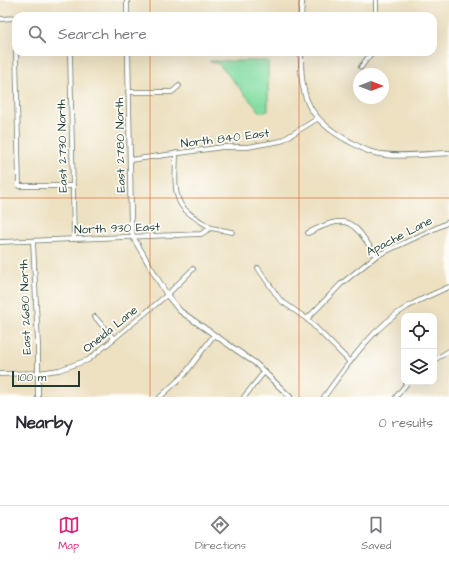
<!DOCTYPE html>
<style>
:root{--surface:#fff;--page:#f7f7f7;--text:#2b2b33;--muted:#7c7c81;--line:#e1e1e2;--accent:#db2777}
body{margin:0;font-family:"Architects Daughter",sans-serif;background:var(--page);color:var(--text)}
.controls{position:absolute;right:12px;bottom:12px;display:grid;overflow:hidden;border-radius:8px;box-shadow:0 4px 16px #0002}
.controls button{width:36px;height:36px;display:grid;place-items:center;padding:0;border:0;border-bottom:1px solid var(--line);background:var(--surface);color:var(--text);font:20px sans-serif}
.compass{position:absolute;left:353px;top:68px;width:36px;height:36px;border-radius:50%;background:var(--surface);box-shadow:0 4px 16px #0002;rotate:90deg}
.scale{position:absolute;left:12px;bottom:10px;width:68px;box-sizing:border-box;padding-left:4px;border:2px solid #1f3d34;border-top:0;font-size:11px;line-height:14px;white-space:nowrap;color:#1f3d34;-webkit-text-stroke:3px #fdfcf7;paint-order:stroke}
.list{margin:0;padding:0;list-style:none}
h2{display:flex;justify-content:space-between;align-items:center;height:52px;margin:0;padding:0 16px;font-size:17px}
h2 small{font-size:13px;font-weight:400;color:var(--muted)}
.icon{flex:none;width:22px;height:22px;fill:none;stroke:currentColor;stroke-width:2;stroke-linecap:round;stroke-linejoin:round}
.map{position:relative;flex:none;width:449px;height:397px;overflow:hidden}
.search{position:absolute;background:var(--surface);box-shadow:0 4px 16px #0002;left:12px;right:12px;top:12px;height:44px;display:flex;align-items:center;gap:10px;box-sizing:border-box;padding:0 14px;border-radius:12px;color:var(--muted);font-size:15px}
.sheet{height:108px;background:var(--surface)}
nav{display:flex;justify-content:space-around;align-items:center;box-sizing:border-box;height:56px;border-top:1px solid var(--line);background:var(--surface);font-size:11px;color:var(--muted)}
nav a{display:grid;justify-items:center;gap:2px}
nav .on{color:var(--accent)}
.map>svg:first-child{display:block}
.green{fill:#84dea3;stroke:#528e6c}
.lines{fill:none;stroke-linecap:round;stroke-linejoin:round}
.minor-casing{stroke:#677666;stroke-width:5.5}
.tertiary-casing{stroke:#677666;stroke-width:6}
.minor{stroke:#fff;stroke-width:4}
.tertiary{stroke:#fff;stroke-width:4.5}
.grid{fill:none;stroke:#d45610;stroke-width:1;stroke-opacity:0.55}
.labels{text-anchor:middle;stroke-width:3.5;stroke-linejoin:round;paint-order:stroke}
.street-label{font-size:12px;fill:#1f3d34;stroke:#fdfcf7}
</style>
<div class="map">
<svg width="449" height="397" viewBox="0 0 449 397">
<rect width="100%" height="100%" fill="#fdfcf7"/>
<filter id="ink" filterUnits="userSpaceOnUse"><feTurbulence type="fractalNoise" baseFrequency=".025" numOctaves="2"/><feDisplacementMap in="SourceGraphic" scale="8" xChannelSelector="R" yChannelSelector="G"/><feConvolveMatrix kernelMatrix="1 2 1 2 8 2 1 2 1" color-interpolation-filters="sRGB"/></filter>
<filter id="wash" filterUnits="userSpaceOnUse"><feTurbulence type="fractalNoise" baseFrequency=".012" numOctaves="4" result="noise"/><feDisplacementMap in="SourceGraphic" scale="16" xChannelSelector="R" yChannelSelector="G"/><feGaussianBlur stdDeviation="0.9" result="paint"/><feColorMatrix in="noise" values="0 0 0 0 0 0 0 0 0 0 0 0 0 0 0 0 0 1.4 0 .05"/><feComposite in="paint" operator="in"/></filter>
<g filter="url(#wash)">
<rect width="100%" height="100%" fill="#ede1c2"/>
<path class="green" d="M 209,61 L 268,61 L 268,111 L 260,112 L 219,64 Z"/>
</g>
<g filter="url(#ink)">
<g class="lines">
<g class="minor-casing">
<g id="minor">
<path d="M 376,0 L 376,16"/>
<path d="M 16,18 L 16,40"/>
<path d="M 0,19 L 16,18"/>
<path d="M 16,52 L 19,186 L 73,186"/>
<path d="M 70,52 L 74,239"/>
<path d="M 361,67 L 372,52"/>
<path d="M 128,92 L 172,92 L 179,86"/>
<path d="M 176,153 C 176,168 173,190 180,203 C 186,214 201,221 211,228"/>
<path d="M 130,160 L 223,147 L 248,147 L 281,141 L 317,119"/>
<path d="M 308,233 C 349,212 353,221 376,256"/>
<path d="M 33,241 L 38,344 L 38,397"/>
<path d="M 0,242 L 201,234 L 211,228 L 232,232"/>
<path d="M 258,268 L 280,300 L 307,319 L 350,362"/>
<path d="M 95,317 L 114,339"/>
<path d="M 307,319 L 341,284 L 376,256 L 449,222"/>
<path d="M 434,360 L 449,351"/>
<path d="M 0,374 L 38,373 L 59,370 L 88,360 L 167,295 L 193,269"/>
<path d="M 160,397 L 184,375 L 214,335"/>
<path d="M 244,397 L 265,371"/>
<path d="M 324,397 C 348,364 371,329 407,307 C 421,299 435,293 449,287"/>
<path d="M 396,397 L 408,382"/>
</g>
</g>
<g class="tertiary-casing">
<g id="tertiary">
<path d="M 127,0 L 127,16"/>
<path d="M 301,16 L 302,0"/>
<path d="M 128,52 L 131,225 L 133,237 L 167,295 L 180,311 L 255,363 L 290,397"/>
<path d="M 301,52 C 300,94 306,117 345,139 C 355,144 364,151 375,153 C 394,158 429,154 449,153"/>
</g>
</g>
<use href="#minor" class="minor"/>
<use href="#tertiary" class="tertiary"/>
</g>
</g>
<path class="grid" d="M 150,0 L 150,16M 299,0 L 299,16M 150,52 L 150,397M 299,52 L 299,397M 0,198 L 449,198"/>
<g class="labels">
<g class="street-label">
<text transform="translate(225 138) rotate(-7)" y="4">North 840 East</text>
<text transform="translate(120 145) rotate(-91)" y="4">East 2780 North</text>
<text transform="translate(62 146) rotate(-91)" y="4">East 2730 North</text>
<text transform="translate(117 228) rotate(-2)" y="4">North 930 East</text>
<text transform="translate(399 236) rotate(-27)" y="4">Apache Lane</text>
<text transform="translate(25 307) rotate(-92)" y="4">East 2680 North</text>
<text transform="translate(110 329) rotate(-39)" y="4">Oneida Lane</text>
</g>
</g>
</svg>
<div class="controls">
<button><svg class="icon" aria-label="locate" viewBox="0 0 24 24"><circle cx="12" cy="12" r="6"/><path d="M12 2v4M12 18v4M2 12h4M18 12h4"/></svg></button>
<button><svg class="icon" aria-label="layers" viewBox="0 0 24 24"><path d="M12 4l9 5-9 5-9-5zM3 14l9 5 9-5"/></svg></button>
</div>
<svg class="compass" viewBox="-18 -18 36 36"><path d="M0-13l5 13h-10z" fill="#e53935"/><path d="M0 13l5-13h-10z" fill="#7c7c81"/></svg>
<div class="scale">100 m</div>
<div class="search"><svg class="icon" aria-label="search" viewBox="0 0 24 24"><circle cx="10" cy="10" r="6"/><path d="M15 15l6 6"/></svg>Search here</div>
</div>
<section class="sheet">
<h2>Nearby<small>0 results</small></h2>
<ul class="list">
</ul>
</section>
<nav>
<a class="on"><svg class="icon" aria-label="map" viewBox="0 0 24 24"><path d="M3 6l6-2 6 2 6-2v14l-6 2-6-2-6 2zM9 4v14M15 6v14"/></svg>Map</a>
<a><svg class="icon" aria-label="directions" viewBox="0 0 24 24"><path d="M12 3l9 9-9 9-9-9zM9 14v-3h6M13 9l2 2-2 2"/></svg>Directions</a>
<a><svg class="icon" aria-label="saved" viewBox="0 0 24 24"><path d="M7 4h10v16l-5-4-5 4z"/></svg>Saved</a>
</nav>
